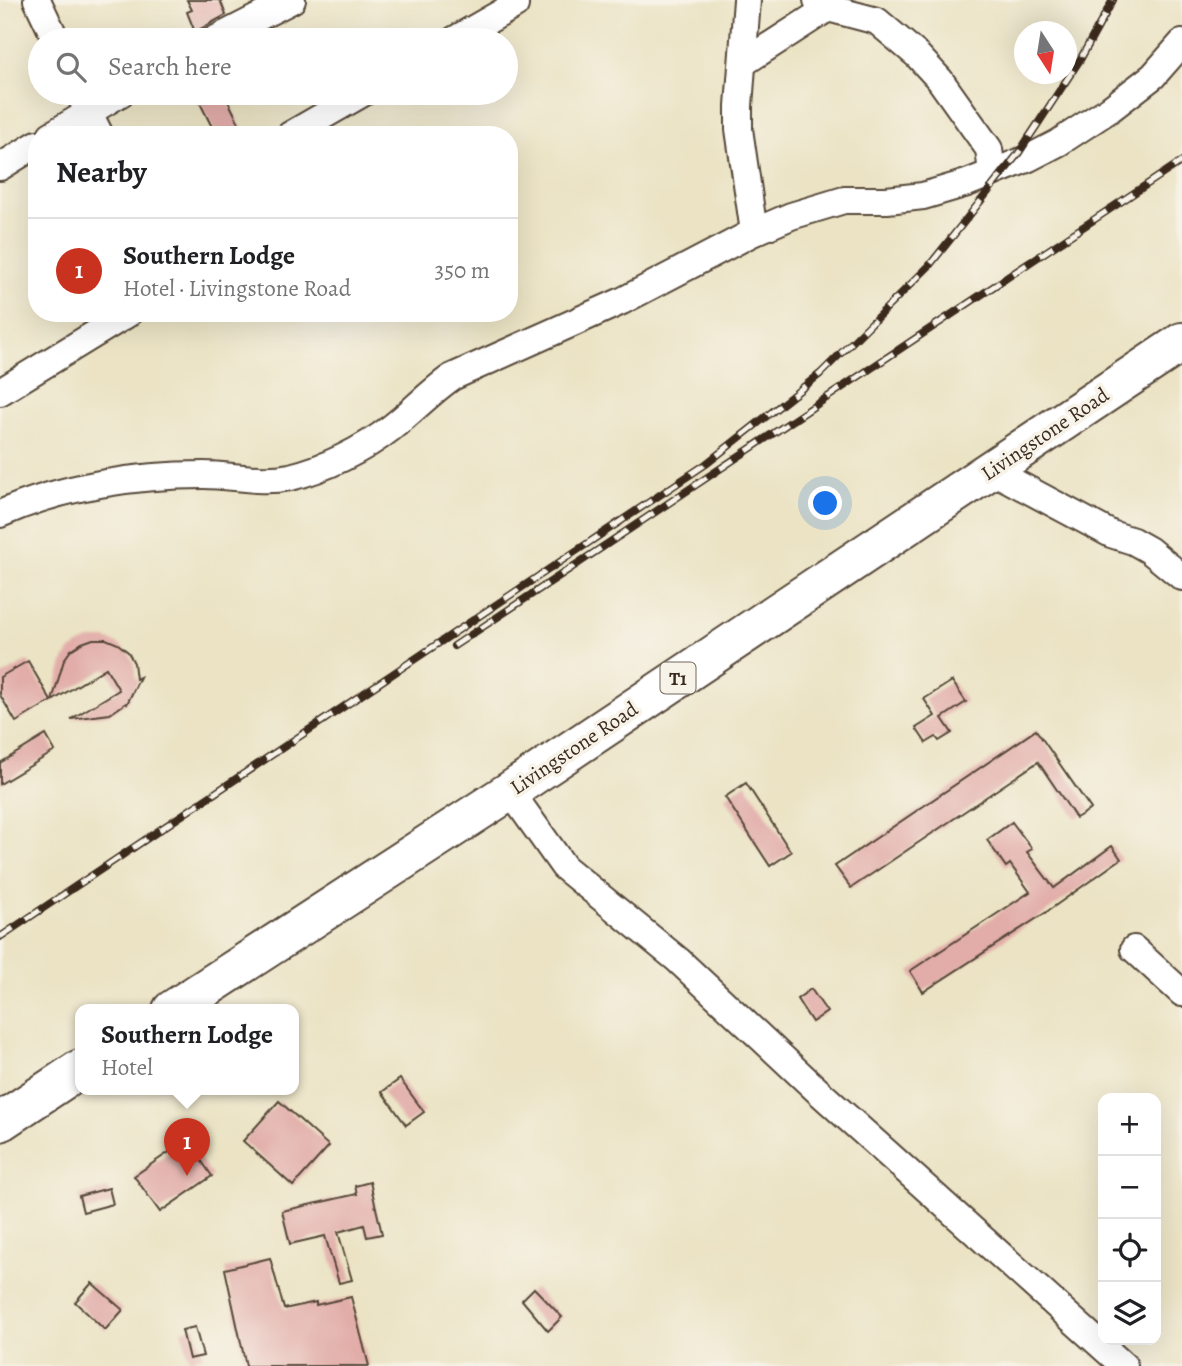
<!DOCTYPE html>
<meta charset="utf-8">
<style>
:root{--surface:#fff;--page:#f2f2f2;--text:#202124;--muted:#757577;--line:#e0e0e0;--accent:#c8321e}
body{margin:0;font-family:Alegreya,serif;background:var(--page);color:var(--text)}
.controls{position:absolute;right:21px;bottom:21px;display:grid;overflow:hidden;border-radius:14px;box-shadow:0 7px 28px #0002}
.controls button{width:63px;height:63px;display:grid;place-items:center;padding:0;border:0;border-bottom:2px solid var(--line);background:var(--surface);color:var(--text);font:35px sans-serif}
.compass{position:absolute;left:1014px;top:21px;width:63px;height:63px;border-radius:50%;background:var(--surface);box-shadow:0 7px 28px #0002;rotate:168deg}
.you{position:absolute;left:826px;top:504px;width:24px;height:24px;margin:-18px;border:5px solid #fff;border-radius:50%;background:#1a73e8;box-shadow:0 0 0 10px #1a73e833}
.badge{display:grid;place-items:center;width:46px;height:46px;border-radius:50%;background:var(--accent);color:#fff;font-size:23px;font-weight:700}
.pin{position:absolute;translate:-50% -58px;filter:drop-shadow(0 2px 4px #0008)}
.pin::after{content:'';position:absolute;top:37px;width:24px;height:21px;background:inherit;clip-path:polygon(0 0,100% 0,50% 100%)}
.popup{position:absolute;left:75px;top:1004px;width:224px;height:91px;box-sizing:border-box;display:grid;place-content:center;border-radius:14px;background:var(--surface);filter:drop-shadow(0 2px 5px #0005);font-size:23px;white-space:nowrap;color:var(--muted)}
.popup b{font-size:26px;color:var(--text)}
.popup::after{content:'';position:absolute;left:50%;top:100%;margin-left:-14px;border:14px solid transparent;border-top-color:var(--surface)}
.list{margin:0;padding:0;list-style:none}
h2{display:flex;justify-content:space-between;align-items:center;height:91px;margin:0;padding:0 28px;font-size:30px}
h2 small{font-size:23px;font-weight:400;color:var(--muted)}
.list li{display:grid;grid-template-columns:46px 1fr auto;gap:21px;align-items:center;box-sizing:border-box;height:105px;padding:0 28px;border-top:2px solid var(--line)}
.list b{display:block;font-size:26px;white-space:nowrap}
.list p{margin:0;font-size:23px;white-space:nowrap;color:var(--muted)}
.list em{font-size:23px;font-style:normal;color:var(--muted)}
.icon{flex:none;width:38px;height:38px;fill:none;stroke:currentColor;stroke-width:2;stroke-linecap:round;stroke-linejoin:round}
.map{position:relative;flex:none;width:1182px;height:1366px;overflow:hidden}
.search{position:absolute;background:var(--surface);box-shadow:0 7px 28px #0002;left:28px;top:28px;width:490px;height:77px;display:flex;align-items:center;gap:18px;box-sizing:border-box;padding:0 24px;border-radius:38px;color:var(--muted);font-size:26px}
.panel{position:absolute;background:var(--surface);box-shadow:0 7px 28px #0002;left:28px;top:126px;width:490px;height:196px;border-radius:28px}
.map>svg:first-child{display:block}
.building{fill:#e2ada9}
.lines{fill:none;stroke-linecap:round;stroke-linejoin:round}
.minor-casing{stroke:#554637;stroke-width:30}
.highway-casing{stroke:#554637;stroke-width:42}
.minor{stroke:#fff;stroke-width:26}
.highway{stroke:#fff;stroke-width:38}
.rail-casing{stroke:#3b2a1e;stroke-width:8}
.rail{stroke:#f7f3e8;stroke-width:5;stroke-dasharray:16;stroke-linecap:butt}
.labels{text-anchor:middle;stroke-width:7;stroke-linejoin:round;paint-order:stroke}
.shield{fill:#f7f3e8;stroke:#73665b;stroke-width:2}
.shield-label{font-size:19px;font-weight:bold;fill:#3b2a1e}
.street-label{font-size:21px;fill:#3b2a1e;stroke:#f7f3e8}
</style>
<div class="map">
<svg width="1182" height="1366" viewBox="0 0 1182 1366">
<rect width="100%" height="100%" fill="#f7f3e8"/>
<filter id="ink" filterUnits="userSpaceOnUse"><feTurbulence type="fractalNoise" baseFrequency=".0143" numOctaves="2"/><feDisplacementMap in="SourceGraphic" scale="14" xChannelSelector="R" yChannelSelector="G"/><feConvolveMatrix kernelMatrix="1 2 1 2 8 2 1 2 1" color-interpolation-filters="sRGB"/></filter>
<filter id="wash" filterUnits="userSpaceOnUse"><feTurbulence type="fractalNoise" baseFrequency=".00686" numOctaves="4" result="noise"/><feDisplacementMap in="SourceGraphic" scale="28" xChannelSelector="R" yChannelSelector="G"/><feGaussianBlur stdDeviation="1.57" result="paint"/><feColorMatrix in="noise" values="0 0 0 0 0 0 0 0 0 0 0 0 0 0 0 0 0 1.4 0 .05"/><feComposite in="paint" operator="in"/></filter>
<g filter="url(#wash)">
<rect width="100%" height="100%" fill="#ebe3c4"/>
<g id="blocks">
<g class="building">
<path d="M 187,0 L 220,0 L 226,15 L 195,32 L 187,12 L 192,10 Z"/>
<path d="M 195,93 L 224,93 L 245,135 L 216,135 Z"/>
<path d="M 93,639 L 106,639 L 118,644 L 128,652 L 134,663 L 136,679 L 140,677 L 127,704 L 126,703 L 110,714 L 71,719 L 119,690 L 106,668 L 52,701 L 64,660 L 71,650 L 82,643 Z"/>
<path d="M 28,661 L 51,701 L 16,722 L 0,695 L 0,677 Z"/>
<path d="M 952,681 L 966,702 L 942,718 L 952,733 L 939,741 L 936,737 L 926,743 L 916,728 L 935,716 L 924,699 Z"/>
<path d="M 1036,730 L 1091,809 L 1076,818 L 1038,762 L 851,888 L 835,866 Z"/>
<path d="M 46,735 L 55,751 L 0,784 L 0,763 Z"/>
<path d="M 746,783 L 791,852 L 770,866 L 725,797 Z"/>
<path d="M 1012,822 L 1032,849 L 1027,852 L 1054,888 L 1112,846 L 1121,859 L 1045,913 L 923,992 L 910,971 L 1030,892 L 1010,864 L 1006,867 L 987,840 Z"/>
<path d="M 811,989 L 827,1012 L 812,1022 L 797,999 Z"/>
<path d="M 400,1079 L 424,1112 L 406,1125 L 382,1092 Z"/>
<path d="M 279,1101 L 329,1146 L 293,1186 L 243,1141 Z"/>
<path d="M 187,1140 L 212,1176 L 160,1212 L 134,1176 Z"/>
<path d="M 370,1182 L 382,1234 L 367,1237 L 364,1225 L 338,1232 L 352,1280 L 339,1283 L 325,1236 L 290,1244 L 282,1211 L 357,1194 L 355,1186 Z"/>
<path d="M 109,1188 L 113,1204 L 83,1212 L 79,1196 Z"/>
<path d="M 270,1258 L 284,1309 L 316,1302 L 316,1305 L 351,1297 L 369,1366 L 246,1366 L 225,1269 Z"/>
<path d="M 92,1283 L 123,1310 L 105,1330 L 75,1302 Z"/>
<path d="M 534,1288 L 562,1317 L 548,1331 L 522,1300 Z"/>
<path d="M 195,1327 L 203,1356 L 189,1359 L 182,1330 Z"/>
</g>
</g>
</g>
<g filter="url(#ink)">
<use href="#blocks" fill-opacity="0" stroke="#554637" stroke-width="2"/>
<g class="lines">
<g class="minor-casing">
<g id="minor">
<path d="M 37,0 L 56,40"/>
<path d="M 747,0 L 739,106 L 739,129 L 754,232"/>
<path d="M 817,0 L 828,8 L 877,21 L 917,55 L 940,80 L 989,149 L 992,173"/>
<path d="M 214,40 L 292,0"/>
<path d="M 454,40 L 515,5 L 512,0"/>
<path d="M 743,63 L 828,8"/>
<path d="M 79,93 L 100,135"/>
<path d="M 51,135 L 121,93"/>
<path d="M 290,135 L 363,93"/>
<path d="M 0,167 L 37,144"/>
<path d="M 0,392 L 129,313"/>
<path d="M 991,470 L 1111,534 L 1133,541 L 1149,550 L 1182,577"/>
<path d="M 0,514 C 62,486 136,475 204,475 C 232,475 261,483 290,477 C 324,469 363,450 391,428 C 412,412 430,392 452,377 L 622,301 L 754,232 L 791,216 L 844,200 L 887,200 L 923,196 L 967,183 L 1029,158 L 1058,143 L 1110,109 L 1153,76 L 1182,43"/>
<path d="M 510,791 L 564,867 L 678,960 L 819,1092 L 1124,1366"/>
<path d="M 1134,949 L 1182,993"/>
</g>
</g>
<g class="highway-casing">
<g id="highway">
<path d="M 172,1010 L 510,791 L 1182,342"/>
<path d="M 0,1122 L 80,1069"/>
</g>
</g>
<use href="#minor" class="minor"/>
<use href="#highway" class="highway"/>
<g class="rail-casing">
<g id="rail">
<path d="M 454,646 L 1182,161"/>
<path d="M 0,937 L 706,464 L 820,374 L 929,266 L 1018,154 L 1081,58 L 1113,0"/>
</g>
</g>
<use href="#rail" class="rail"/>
</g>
</g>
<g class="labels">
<rect class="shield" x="660.5" y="662.5" width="35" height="31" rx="5"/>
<g class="shield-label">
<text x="678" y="685">T1</text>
</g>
<g class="street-label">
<text transform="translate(1045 434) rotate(-34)" y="7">Livingstone Road</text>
<text transform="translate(574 748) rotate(-34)" y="7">Livingstone Road</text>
</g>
</g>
</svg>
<div class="controls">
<button>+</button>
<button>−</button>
<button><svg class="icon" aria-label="locate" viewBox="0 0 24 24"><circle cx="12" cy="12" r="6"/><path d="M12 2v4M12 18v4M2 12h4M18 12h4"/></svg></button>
<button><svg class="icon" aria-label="layers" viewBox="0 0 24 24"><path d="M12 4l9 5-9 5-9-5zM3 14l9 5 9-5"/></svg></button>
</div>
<svg class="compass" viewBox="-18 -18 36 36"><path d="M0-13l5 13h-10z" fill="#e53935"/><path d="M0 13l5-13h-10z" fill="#757577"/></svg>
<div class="you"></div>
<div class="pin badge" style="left:187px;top:1176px">1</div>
<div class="popup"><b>Southern Lodge</b>Hotel</div>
<div class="search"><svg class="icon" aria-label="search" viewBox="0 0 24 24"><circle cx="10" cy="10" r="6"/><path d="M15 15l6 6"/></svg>Search here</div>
<section class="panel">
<h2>Nearby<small></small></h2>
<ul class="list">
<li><span class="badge">1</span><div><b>Southern Lodge</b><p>Hotel · Livingstone Road</p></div><em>350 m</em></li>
</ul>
</section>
</div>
